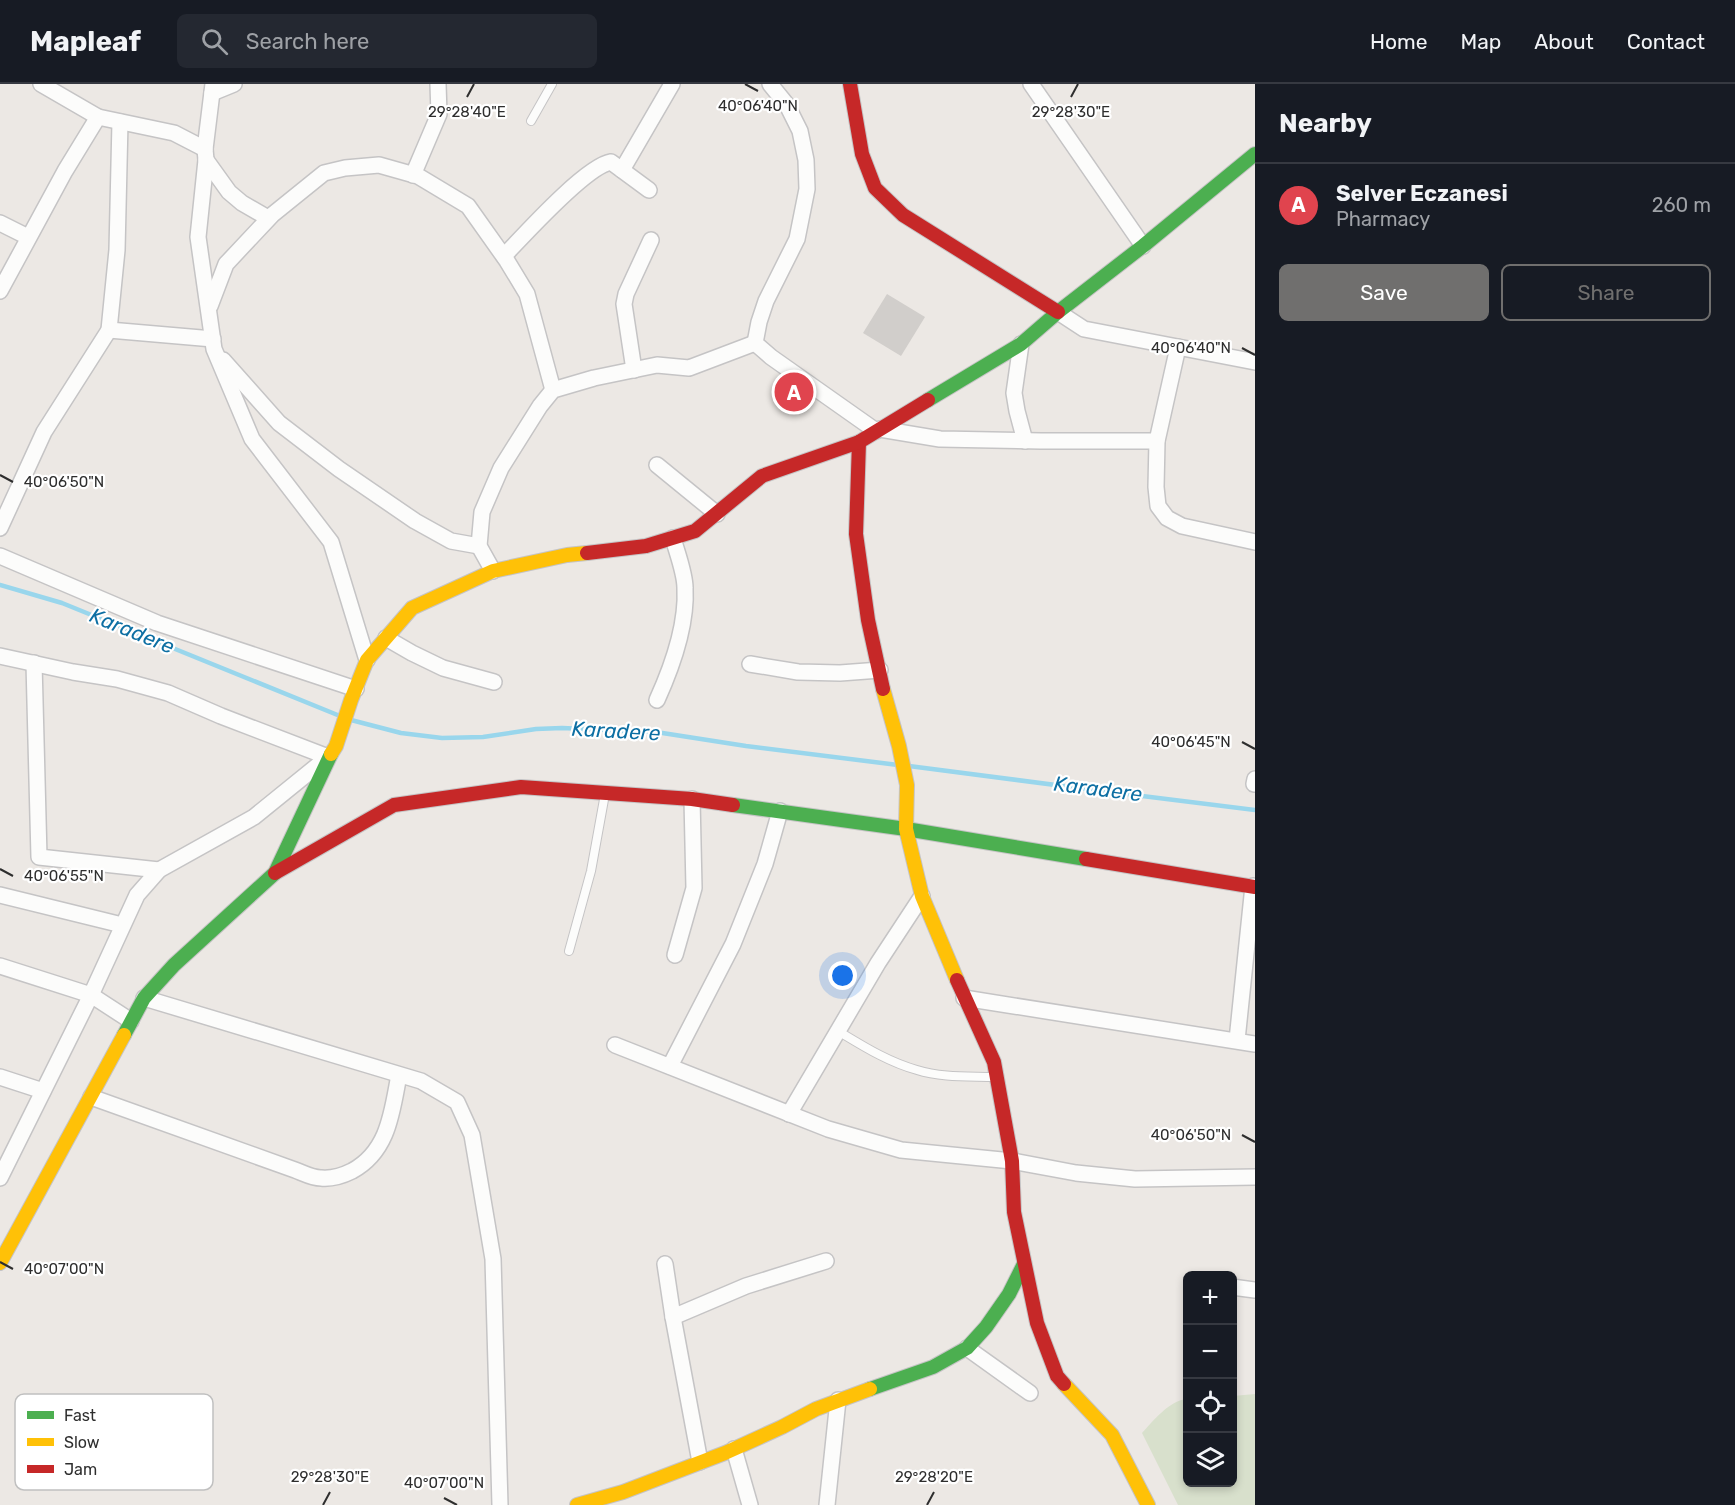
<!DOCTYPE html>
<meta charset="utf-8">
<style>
:root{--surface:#171b24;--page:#242831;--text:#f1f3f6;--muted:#9ea1a6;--line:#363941;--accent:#706f6e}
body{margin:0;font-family:Rubik,sans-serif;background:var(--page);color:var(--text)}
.controls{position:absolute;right:18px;bottom:18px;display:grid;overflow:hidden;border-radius:9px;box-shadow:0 3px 9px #0003}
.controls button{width:54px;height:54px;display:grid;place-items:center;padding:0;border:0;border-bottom:2px solid var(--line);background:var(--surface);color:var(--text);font:30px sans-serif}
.you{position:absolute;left:843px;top:892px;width:21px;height:21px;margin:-15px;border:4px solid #fff;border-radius:50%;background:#1a73e8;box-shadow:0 0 0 9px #1a73e833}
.badge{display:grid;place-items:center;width:39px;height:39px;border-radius:50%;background:var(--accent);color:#fff;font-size:20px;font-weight:700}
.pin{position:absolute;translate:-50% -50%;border:3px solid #fff;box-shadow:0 2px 6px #0006}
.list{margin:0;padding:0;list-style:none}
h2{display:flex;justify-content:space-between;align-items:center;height:78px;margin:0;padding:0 24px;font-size:26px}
h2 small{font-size:20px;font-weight:400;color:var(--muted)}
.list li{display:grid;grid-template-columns:39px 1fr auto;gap:18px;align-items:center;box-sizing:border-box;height:84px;padding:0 24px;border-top:2px solid var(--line)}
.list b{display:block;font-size:22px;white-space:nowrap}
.list p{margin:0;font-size:20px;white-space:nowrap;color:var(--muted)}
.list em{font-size:20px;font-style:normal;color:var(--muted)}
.actions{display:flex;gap:12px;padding:18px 24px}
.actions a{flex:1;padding:14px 0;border:2px solid var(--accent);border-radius:9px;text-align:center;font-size:21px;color:var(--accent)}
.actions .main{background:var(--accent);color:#fff}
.icon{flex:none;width:33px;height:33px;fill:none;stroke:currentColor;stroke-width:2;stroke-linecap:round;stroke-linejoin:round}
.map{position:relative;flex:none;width:1255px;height:1421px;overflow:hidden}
header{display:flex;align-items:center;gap:36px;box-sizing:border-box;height:84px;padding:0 30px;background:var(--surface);border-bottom:2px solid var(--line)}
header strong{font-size:28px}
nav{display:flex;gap:33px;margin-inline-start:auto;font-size:21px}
.search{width:420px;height:54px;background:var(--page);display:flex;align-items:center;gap:15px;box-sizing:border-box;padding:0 21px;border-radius:9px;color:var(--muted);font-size:22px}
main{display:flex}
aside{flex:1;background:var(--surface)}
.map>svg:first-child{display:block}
.cemetery{fill:#d8e0cc}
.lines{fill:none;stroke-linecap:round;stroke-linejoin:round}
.stream{stroke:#99d6ec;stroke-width:4.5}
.building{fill:#d1cecb}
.lane-casing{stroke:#c5c4c5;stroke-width:10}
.street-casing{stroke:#c5c4c5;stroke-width:18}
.fast-casing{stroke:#c5c4c5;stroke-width:16}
.slow-casing{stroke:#c5c4c5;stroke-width:16}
.jam-casing{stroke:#c5c4c5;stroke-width:16}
.lane{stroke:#fcfcfb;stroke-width:8}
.street{stroke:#fcfcfb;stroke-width:15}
.fast{stroke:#4caf50;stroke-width:14}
.slow{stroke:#ffc107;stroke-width:14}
.jam{stroke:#c62828;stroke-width:14}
.ticks{fill:none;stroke:#2e2e2e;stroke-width:2}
.labels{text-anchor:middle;stroke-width:4.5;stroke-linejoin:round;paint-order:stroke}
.water-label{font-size:21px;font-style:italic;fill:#0d6fa3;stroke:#fff}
.key{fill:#fff;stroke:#c0c0c0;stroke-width:1.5}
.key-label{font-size:16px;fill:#2e2e2e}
.ticks-label{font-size:15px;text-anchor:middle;fill:#2e2e2e;stroke:#fff;stroke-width:4.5;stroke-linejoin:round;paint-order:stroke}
</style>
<header>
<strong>Mapleaf</strong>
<div class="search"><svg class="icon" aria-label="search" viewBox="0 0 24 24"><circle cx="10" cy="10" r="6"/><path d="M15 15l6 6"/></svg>Search here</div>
<nav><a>Home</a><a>Map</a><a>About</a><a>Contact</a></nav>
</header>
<main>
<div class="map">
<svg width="1255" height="1421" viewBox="0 0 1255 1421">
<rect width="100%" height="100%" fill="#ece8e4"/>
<path class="cemetery" d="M 1255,1310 L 1255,1421 L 1178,1421 L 1142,1349 C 1153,1337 1170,1316 1187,1315 L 1188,1398 L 1232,1398 L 1233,1312 Z"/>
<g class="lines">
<g class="stream">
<path d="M 0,501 L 62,519 L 340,632"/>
<path d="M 351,636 L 401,649 L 442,654 L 483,653 L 536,645 L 562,644 L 656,648 L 746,662 L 898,681"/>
<path d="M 909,682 L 1094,706 L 1255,726"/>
</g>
</g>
<path class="building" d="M 887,210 L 925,233 L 901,272 L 863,249 Z"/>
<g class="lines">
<g class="lane-casing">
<g id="lane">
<path d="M 531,37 L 552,0"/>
<path d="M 569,867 L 591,787 L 605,710"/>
<path d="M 838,947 C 863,962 888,978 917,986 C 942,994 970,992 995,993"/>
</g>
</g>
<g class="street-casing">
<g id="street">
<path d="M 41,0 L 98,33"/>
<path d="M 213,0 L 205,65 L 206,76 L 198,153 L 214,265 L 252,355 L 331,458 L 367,576"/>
<path d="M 770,0 L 787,21 L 800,47 L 806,76 L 807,105 L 797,155 L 766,217 L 759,238 L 755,259 L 771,273 L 876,347"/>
<path d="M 1031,0 L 1143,162"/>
<path d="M 212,9 L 234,0"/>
<path d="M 206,76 L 229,108 L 242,119 L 268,134"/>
<path d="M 622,86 L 672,0"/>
<path d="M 413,91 L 439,30 L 438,0"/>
<path d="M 0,139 L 28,153"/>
<path d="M 504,172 C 524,151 586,82 611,78 L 649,106"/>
<path d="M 0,207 L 65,87 L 98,33 L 174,49 L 205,65"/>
<path d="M 210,222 L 226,180 L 272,131 L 324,89 L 345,84 L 379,81 L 418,92 L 468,122 L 507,177 L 527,210 L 553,306"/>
<path d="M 1058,228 L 1084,245 L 1255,278"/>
<path d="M 109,246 L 213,255"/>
<path d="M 1021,260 L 1014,309 L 1017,327 L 1025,357"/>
<path d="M 1178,263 L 1157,357 L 1156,403 L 1158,422 L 1167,434 L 1182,442 L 1255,458"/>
<path d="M 223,276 L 279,339 L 339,385 L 415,437 L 451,457 L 479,462"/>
<path d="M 634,286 L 624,220 L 626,210 L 651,156"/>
<path d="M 880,345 L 940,355 L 1041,357 L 1157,357"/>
<path d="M 657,381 L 717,430"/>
<path d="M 0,444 L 44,348 L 109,246 L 117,166 L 120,38"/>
<path d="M 0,472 L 157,539 L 356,605"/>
<path d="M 493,487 L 479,462 L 482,428 L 501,384 L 540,322 L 553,306 L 594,294 L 657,281 L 689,284 L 755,259"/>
<path d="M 386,554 L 412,569 L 443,584 L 494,598"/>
<path d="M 0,572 L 73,588 L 117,595 L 168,609 L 221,632 L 328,673 L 254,733 L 159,786 L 137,811 L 91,911 L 0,1094"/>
<path d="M 34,579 L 39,773 L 159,786"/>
<path d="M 750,580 L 798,588 L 840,589 L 880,586"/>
<path d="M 657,616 C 672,583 687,540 685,504 C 685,489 677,469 673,454"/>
<path d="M 1254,700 L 1255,695"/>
<path d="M 0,811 L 122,841"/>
<path d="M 675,871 L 694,804 L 692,715"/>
<path d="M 0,882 L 91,911 L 131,937"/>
<path d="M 144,914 L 421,997 L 457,1018 L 472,1051 L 493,1175 L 500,1421"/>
<path d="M 964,914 L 1255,960"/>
<path d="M 1237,956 L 1253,802"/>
<path d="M 615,961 L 828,1045 L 901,1066 L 1012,1077 L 1076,1089 L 1135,1095 L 1255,1093"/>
<path d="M 670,982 L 733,860 L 765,780 L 780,727"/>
<path d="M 0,993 L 43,1007"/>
<path d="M 91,1013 L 295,1086 C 303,1089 312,1094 321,1094 C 332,1095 342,1092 352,1087 C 389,1067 392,1027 399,991"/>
<path d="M 789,1030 L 878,879 L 922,812"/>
<path d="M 665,1180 L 673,1233 L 700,1378"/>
<path d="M 1232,1203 L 1255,1206"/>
<path d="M 673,1233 L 746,1202 L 826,1177"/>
<path d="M 967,1264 L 1030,1309"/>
<path d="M 734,1365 L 750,1421"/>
<path d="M 827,1421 L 838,1316"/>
</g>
</g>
<g class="fast-casing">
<g id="fast">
<path d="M 928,316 L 1021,260 L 1058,228 L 1143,162 L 1255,70"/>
<path d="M 733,721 L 906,745 L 1086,775"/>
<path d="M 124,951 L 144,914 L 174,881 L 275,789 L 331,670"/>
<path d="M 870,1305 L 933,1283 L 967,1264 L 986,1243 L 1009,1210 L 1024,1180"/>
</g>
</g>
<g class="slow-casing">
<g id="slow">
<path d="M 883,605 L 899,662 L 907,701 L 906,745 L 922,812 L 957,896"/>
<path d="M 331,670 L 336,662 L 351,616 L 367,576 L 412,524 L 493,487 L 567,471 L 587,469"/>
<path d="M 0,1179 L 124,951"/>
<path d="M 1064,1300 L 1112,1351 L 1148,1421"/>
<path d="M 577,1421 L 623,1408 L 725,1369 L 782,1343 L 816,1325 L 870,1305"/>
</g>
</g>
<g class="jam-casing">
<g id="jam">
<path d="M 850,0 L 862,70 L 875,104 L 903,131 L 1058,228"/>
<path d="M 859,358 L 856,450 L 868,536 L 883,605"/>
<path d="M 587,469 L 646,462 L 695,447 L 762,392 L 859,358 L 928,316"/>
<path d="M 1086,775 L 1255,803"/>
<path d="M 275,789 L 394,721 L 521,703 L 692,715 L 733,721"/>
<path d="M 957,896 L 994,978 L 1012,1077 L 1014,1128 L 1037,1239 L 1057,1292 L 1064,1300"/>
</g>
</g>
<use href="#lane" class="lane"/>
<use href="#street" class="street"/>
<use href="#fast" class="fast"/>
<use href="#slow" class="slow"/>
<use href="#jam" class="jam"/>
</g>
<path class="ticks" d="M 745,0 L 758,7M 467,13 L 474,0M 1071,13 L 1078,0M 1242,264 L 1255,271M 0,391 L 13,398M 1242,658 L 1255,665M 0,785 L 13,792M 1242,1051 L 1255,1058M 0,1178 L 13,1185M 444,1414 L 457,1421M 323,1421 L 330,1408M 927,1421 L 934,1408"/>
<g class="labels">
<g class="water-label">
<text transform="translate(132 547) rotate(22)" y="7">Karadere</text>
<text transform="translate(616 647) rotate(3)" y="7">Karadere</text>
<text transform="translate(1098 705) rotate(7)" y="7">Karadere</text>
</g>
</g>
<rect x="15" y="1310" width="198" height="96" rx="9" class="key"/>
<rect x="27" y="1327" width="27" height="8" fill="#4caf50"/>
<rect x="27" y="1354" width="27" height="8" fill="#ffc107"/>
<rect x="27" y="1381" width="27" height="8" fill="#c62828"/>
<g class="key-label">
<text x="64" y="1337">Fast</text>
<text x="64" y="1364">Slow</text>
<text x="64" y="1391">Jam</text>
</g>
<g class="ticks-label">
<text x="758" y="27">40°06'40"N</text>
<text x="467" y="33">29°28'40"E</text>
<text x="1071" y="33">29°28'30"E</text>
<text x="1191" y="269">40°06'40"N</text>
<text x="64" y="403">40°06'50"N</text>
<text x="1191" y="663">40°06'45"N</text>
<text x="64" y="797">40°06'55"N</text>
<text x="1191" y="1056">40°06'50"N</text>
<text x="64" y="1190">40°07'00"N</text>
<text x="330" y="1398">29°28'30"E</text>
<text x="934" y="1398">29°28'20"E</text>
<text x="444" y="1404">40°07'00"N</text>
</g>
</svg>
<div class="controls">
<button>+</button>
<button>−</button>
<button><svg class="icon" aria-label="locate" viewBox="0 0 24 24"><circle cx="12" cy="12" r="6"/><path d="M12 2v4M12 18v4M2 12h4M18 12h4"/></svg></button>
<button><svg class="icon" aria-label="layers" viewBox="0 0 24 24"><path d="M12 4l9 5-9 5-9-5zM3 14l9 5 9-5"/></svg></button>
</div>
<div class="you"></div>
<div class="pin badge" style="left:794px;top:308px;background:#e0444e">A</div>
</div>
<aside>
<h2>Nearby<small></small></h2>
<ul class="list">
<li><span class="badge" style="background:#e0444e">A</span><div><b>Selver Eczanesi</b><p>Pharmacy</p></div><em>260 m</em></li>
</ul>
<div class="actions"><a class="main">Save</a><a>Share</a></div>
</aside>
</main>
